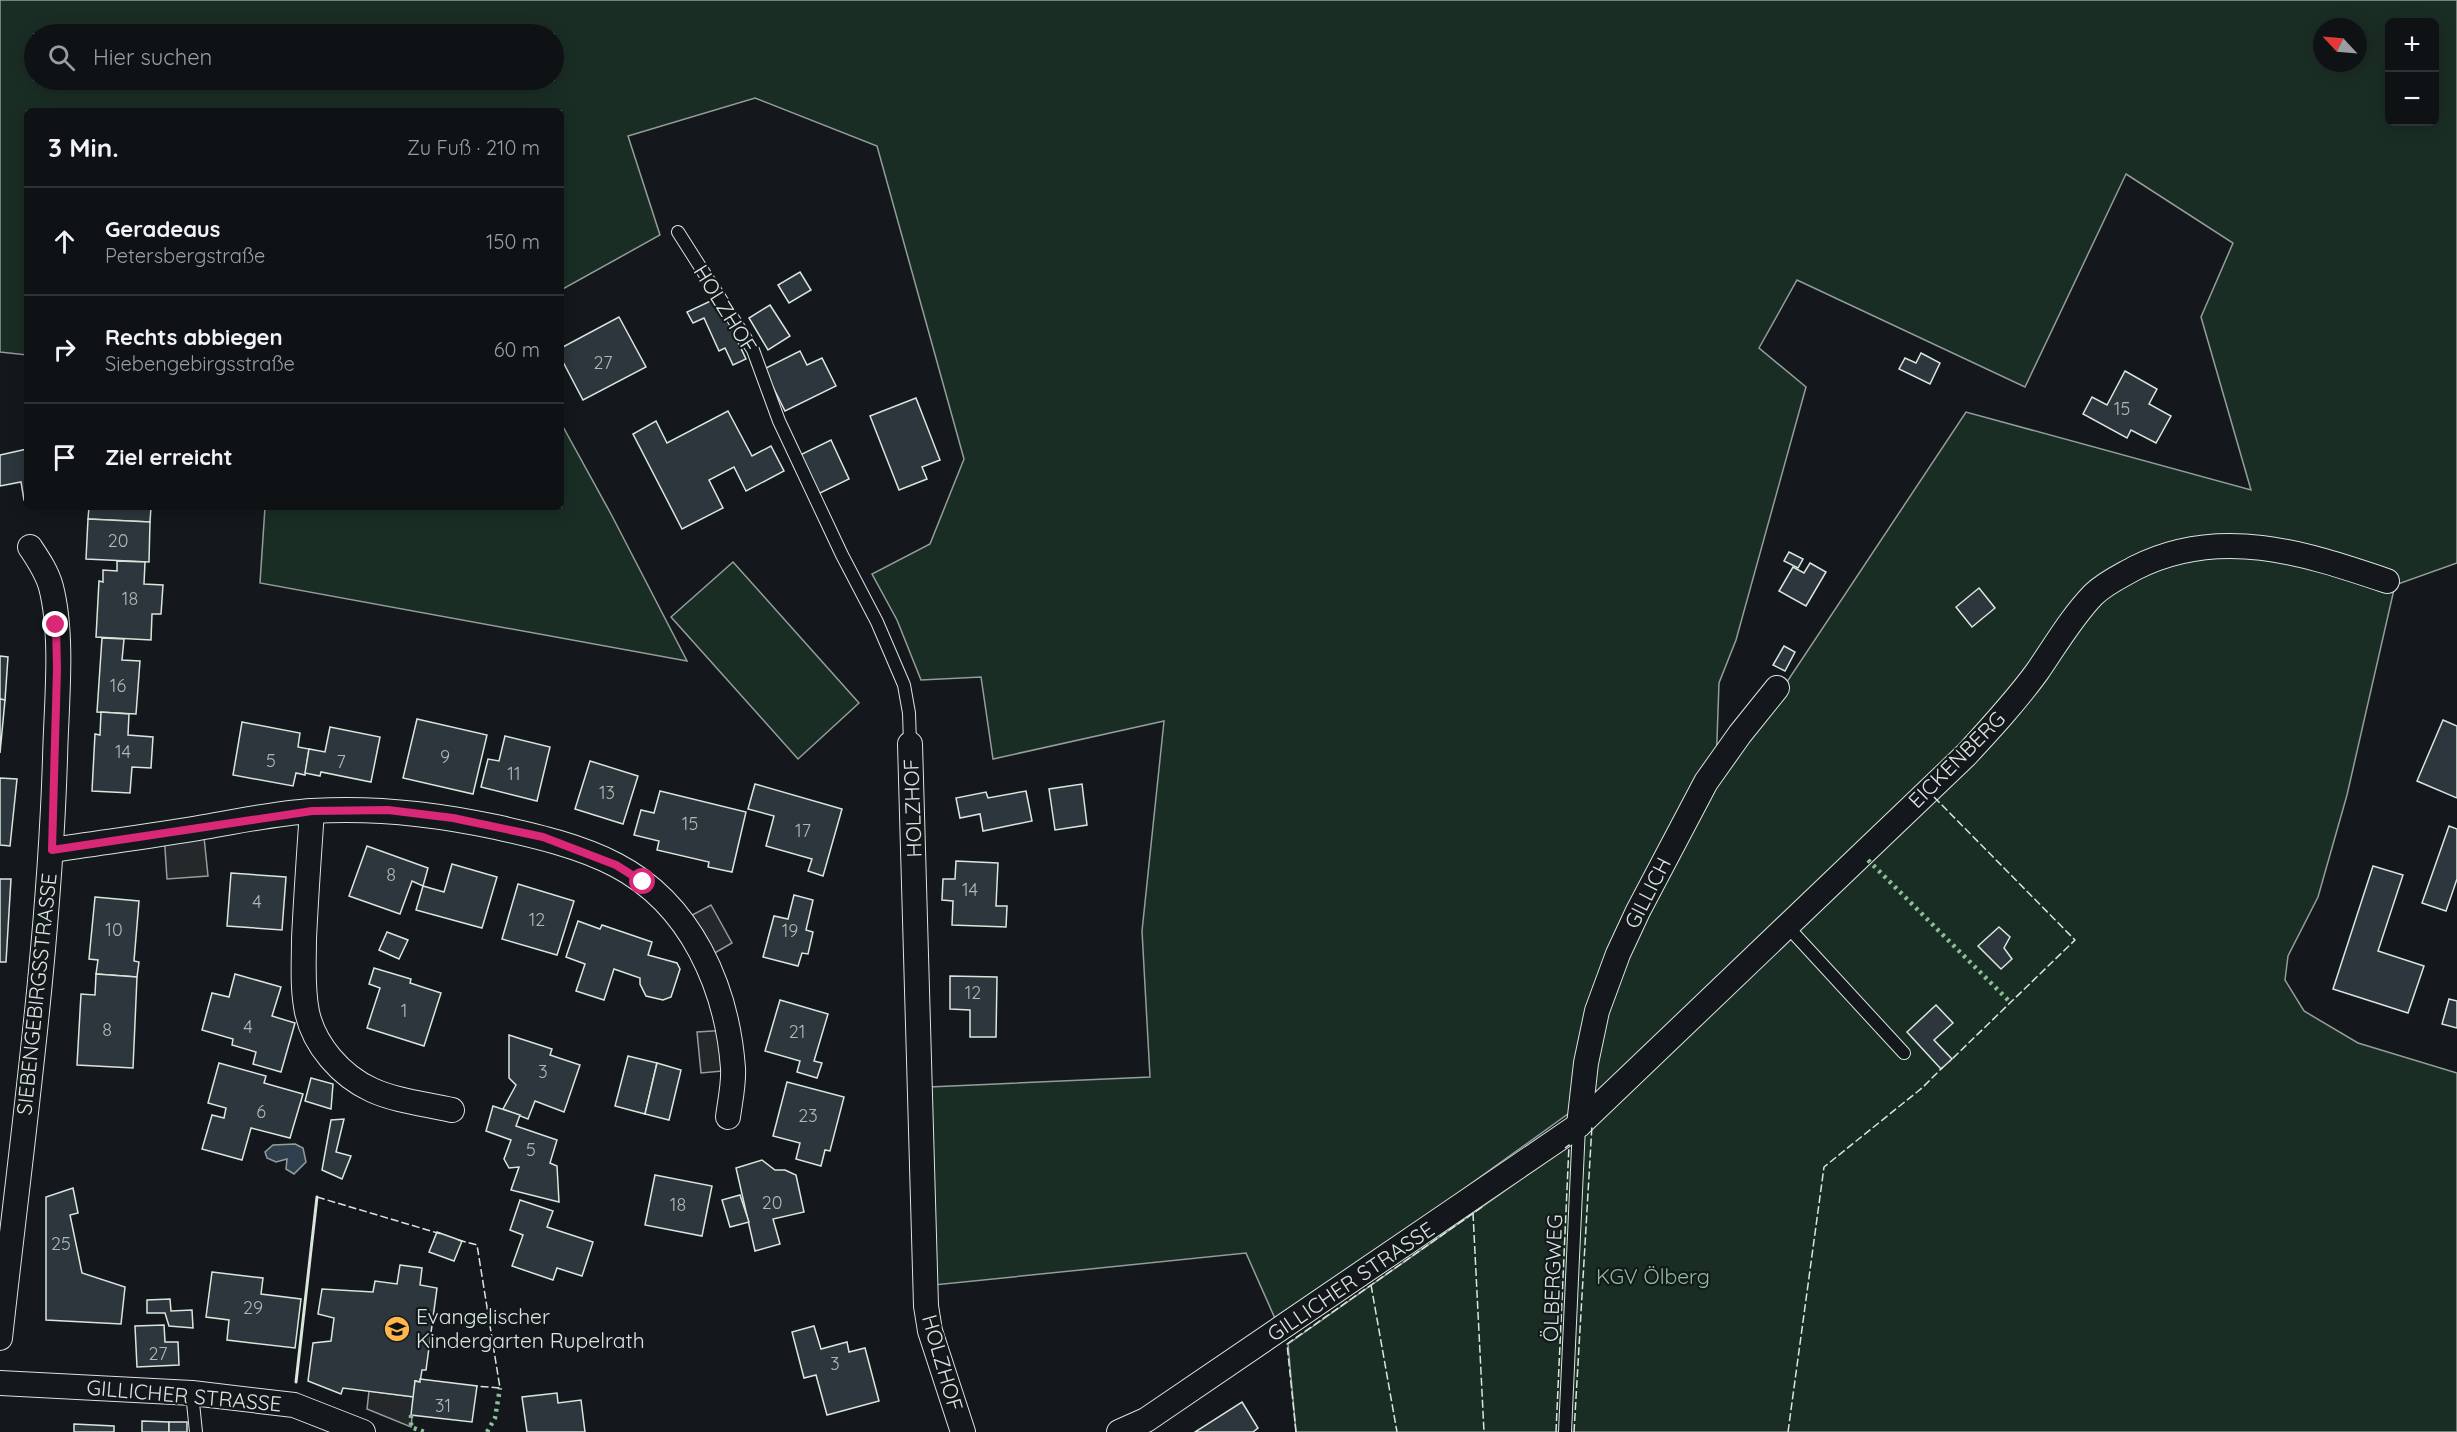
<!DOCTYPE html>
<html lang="de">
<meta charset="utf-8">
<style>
:root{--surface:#0f1215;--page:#181b1e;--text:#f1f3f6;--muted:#9b9ea0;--line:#2f3234}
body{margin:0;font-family:Quicksand,sans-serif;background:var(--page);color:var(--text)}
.controls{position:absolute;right:18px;top:18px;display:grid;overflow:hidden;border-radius:9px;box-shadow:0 3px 15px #0003}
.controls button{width:54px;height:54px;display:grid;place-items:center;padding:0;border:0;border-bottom:2px solid var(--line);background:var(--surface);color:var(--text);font:30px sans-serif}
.compass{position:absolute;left:2313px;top:18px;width:54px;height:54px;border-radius:50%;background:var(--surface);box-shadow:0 3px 15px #0003;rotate:296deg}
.stop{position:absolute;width:18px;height:18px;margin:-14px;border:4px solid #db2777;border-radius:50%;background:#fff}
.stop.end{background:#db2777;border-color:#fff;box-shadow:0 2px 6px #0008}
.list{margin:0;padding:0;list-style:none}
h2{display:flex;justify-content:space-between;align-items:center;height:78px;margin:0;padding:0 24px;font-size:26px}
h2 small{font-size:20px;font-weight:400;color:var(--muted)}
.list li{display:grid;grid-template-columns:39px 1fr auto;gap:18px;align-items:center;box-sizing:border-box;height:108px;padding:0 24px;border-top:2px solid var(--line)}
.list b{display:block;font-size:22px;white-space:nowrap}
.list p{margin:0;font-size:20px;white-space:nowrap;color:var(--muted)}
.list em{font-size:20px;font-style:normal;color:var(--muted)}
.icon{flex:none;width:33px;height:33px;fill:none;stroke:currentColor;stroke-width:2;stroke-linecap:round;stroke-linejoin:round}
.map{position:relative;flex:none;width:2457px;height:1432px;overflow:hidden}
.search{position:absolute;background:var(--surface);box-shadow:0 3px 15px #0003;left:24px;top:24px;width:540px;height:66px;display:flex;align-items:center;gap:15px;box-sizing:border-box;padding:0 21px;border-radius:33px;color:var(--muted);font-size:22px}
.panel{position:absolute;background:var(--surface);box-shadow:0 3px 15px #0003;left:24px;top:108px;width:540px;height:402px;border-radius:9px}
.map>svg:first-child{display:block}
.green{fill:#1a2d24;stroke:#939e99;stroke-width:1.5;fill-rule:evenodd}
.parking{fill:#24282b;stroke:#939e99;stroke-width:1.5}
.water{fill:#2f3f4d;stroke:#939e99;stroke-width:1.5}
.building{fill:#2c363c;stroke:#d8e6dc;stroke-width:1.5}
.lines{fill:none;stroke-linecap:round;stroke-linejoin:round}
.lane-casing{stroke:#d8e6dc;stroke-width:14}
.street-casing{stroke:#d8e6dc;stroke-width:26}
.lane{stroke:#14181c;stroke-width:12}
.street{stroke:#14181c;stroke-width:24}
.hedge{stroke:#8ac095;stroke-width:4.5;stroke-dasharray:3 4.5;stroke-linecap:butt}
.fence{stroke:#d8e6dc;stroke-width:1.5;stroke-dasharray:8 3;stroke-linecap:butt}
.wall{stroke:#d8e6dc;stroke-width:3}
.route{stroke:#db2777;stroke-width:8}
.labels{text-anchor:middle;stroke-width:4.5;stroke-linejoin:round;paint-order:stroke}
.number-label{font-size:18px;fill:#adbab4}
.street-label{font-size:21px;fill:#d8e6dc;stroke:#14181c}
.park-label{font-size:21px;fill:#8ac095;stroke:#14181c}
.poi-label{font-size:21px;fill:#d8e6dc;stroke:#14181c;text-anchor:start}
</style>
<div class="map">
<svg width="2457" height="1432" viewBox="0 0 2457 1432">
<rect width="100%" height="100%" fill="#14181c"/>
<g class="green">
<path d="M 0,0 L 2457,0 L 2457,563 L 2395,585 L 2347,795 L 2318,897 L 2288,956 L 2285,980 L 2304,1011 L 2358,1043 L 2457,1073 L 2457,1432 L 1296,1432 L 1288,1344 L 1578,1139 L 1593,1096 L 1277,1323 L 1246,1253 L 934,1285 L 929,1087 L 1150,1077 L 1142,931 L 1164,721 L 993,759 L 981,677 L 921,680 L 897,620 L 872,574 L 930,544 L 964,459 L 877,146 L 755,98 L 628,136 L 660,235 L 561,290 L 561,111 L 27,111 L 27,355 L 0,352 ZM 2390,22 L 2434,22 L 2434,122 L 2390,122 ZM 2322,27 L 2358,27 L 2358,63 L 2322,63 ZM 34,34 L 554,34 L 554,80 L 34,80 ZM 2126,174 L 2233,243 L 2201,317 L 2251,490 L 1966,412 L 1775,700 L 1716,768 L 1719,683 L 1736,640 L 1806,387 L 1759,348 L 1797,280 L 2025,387 Z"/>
<path d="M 561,423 L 611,514 L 687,661 L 260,583 L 265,507 L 561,507 Z"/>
<path d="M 733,562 L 859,703 L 798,759 L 671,617 Z"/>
</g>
<g class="parking">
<path d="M 203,827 L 208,876 L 167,879 L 164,833 Z"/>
<path d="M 711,905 L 732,943 L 706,958 L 681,921 Z"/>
<path d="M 728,1030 L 733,1070 L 701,1073 L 697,1032 Z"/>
<path d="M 369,1391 L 414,1397 L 411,1427 L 367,1409 Z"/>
</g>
<path class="water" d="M 295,1144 L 303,1148 L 306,1162 L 294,1174 L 286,1169 L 287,1159 L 276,1162 L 267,1158 L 265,1152 L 273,1145 Z"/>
<g class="building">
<path d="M 800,272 L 811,290 L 789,303 L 778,285 Z"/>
<path d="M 717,298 L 746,359 L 733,365 L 725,348 L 719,351 L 704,318 L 693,323 L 687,312 Z"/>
<path d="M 770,305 L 790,336 L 768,350 L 749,318 Z"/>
<path d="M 619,317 L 646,367 L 583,400 L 561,358 L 561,348 Z"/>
<path d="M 800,351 L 807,365 L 822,358 L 836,386 L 785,411 L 764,369 Z"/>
<path d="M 1921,353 L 1940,363 L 1930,384 L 1899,369 L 1905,358 L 1916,363 Z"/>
<path d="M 2125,371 L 2157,389 L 2149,404 L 2171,416 L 2156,443 L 2131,430 L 2127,438 L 2083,414 L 2092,397 L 2107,405 Z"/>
<path d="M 916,398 L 940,460 L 922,467 L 927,479 L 899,490 L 870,416 Z"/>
<path d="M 728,411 L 752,456 L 771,446 L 784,471 L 746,491 L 734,467 L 709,480 L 723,508 L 682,529 L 633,434 L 656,421 L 667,443 Z"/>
<path d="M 831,440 L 849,479 L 818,494 L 800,455 Z"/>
<path d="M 27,449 L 27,500 L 24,500 L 21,482 L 0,486 L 0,455 Z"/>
<path d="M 89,507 L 151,507 L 150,522 L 88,519 Z"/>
<path d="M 88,519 L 150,522 L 149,562 L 86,559 Z"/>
<path d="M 1789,552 L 1803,559 L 1798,568 L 1784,561 Z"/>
<path d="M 117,561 L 145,562 L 144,584 L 163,585 L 161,614 L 152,614 L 151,640 L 96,637 L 99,581 L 103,582 L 103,570 L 117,571 Z"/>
<path d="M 1810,563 L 1826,572 L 1806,606 L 1779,591 L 1793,567 L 1804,573 Z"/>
<path d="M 1979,588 L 1995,608 L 1972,627 L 1956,607 Z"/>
<path d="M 102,638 L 124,639 L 122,660 L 140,661 L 136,714 L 97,712 Z"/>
<path d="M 1784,646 L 1795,652 L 1785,671 L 1773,665 Z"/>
<path d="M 0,656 L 8,657 L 5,700 L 0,699 Z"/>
<path d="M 0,699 L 5,700 L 0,753 Z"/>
<path d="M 101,712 L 129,714 L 128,735 L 153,737 L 151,768 L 132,767 L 130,793 L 92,791 L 95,734 L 100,735 Z"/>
<path d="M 417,719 L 487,735 L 473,794 L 403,778 Z"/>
<path d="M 2443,720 L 2457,726 L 2457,798 L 2417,781 Z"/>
<path d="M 242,722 L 300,733 L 298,747 L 309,749 L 305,775 L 296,773 L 293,786 L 233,775 Z"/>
<path d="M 330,727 L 380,737 L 371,782 L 321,772 L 320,776 L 305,773 L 309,749 L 325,752 Z"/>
<path d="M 505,736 L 550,747 L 537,801 L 481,787 L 488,759 L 499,761 Z"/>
<path d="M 590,761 L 638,776 L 623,824 L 575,809 Z"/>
<path d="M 0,778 L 17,779 L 10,846 L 0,845 Z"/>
<path d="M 755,784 L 842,809 L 823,876 L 808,871 L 812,859 L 766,846 L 774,816 L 748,809 Z"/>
<path d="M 1082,784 L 1087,825 L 1055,830 L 1049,789 Z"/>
<path d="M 660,791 L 746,812 L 732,872 L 708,867 L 709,862 L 657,850 L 659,841 L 634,835 L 641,810 L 654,813 Z"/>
<path d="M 1026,791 L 1032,821 L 983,831 L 980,814 L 960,818 L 956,798 L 986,792 L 988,798 Z"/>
<path d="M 2449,826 L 2457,829 L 2457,879 L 2446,911 L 2422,903 Z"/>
<path d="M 367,846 L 428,868 L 423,886 L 412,881 L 400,914 L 349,896 Z"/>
<path d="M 956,861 L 998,863 L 996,906 L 1007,906 L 1006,927 L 952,925 L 953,901 L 942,900 L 943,879 L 955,879 Z"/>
<path d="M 452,864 L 497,877 L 482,928 L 416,910 L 423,886 L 444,892 Z"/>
<path d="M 2373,866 L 2403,875 L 2378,951 L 2424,966 L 2408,1013 L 2333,989 Z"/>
<path d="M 231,873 L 286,877 L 282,930 L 227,926 Z"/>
<path d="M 0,879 L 11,879 L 6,962 L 0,962 Z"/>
<path d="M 518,884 L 574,901 L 557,955 L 502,939 Z"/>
<path d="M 794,895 L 813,900 L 806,930 L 813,932 L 808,954 L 802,953 L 798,966 L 763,957 L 774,916 L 788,919 Z"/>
<path d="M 95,897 L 139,901 L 134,961 L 139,962 L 137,977 L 96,974 L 98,960 L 89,959 Z"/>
<path d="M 578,921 L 600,929 L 602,925 L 652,942 L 648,955 L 677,963 L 680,969 L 671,997 L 663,1000 L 646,996 L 640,984 L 640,978 L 614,969 L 604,1000 L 576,991 L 585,964 L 566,957 Z"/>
<path d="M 1999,927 L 2010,937 L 2004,948 L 2012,959 L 2001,969 L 1978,946 Z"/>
<path d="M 387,932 L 408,940 L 399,959 L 379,950 Z"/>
<path d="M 374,968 L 411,979 L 410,983 L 441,993 L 424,1046 L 367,1028 L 380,988 L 369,984 Z"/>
<path d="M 96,974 L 137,977 L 133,1068 L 77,1065 L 81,994 L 95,995 Z"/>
<path d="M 235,974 L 281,987 L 272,1016 L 295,1023 L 281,1072 L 253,1064 L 256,1052 L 232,1045 L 233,1039 L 202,1030 L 212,993 L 229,997 Z"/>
<path d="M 950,976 L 997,977 L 996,1037 L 970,1037 L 970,1010 L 950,1009 Z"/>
<path d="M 2449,999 L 2457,1001 L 2457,1028 L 2442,1024 Z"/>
<path d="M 780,1000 L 828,1014 L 814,1061 L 822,1063 L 817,1078 L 797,1072 L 800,1061 L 765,1051 Z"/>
<path d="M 1936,1005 L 1953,1023 L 1934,1040 L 1952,1059 L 1941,1069 L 1907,1032 Z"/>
<path d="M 509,1035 L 552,1049 L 550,1055 L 580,1065 L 564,1112 L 535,1101 L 528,1119 L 503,1109 L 516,1085 L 509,1078 Z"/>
<path d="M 628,1056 L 657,1063 L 645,1114 L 615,1106 Z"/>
<path d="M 219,1063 L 266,1076 L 264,1083 L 303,1094 L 290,1138 L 251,1128 L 242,1160 L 202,1149 L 212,1115 L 224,1118 L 226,1108 L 208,1103 Z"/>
<path d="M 657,1063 L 681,1070 L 669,1120 L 645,1114 Z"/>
<path d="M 311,1078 L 333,1084 L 331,1109 L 305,1101 Z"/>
<path d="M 787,1082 L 844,1097 L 830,1151 L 825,1150 L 821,1166 L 796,1159 L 800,1143 L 773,1136 Z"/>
<path d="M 493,1106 L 520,1115 L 516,1126 L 557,1140 L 550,1163 L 557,1166 L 559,1202 L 511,1190 L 519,1167 L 509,1168 L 504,1159 L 511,1140 L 486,1131 Z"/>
<path d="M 344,1119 L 336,1152 L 351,1156 L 342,1179 L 322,1170 L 331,1120 Z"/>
<path d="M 762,1160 L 775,1170 L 785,1170 L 796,1175 L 804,1212 L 773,1219 L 780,1244 L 755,1251 L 736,1168 Z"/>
<path d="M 655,1175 L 712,1186 L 702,1236 L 645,1225 Z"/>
<path d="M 73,1188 L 78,1213 L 70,1215 L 82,1273 L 125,1287 L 121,1324 L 46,1320 L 46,1197 Z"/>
<path d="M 740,1195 L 749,1222 L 730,1227 L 722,1200 Z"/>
<path d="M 520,1200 L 553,1211 L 547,1227 L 593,1242 L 582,1276 L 557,1268 L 553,1280 L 512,1266 L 523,1235 L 510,1230 Z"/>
<path d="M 437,1232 L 462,1241 L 454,1261 L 429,1252 Z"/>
<path d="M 400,1265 L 422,1268 L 420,1285 L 437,1288 L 426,1370 L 422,1370 L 420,1382 L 415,1381 L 414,1397 L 343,1388 L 341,1394 L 308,1381 L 313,1343 L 331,1341 L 334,1318 L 318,1314 L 322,1289 L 373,1292 L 375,1281 L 397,1284 Z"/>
<path d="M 212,1272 L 263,1278 L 261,1294 L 301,1299 L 295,1348 L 227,1340 L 229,1320 L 206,1317 Z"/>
<path d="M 170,1299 L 171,1311 L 192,1310 L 193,1328 L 169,1326 L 165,1313 L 147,1313 L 147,1300 Z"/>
<path d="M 164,1325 L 165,1342 L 178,1342 L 179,1365 L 137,1367 L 135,1326 Z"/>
<path d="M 814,1326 L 821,1349 L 847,1342 L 849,1352 L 865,1348 L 879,1401 L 827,1415 L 816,1375 L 804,1378 L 792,1332 Z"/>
<path d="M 420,1379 L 477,1386 L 472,1422 L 411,1415 L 415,1381 L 420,1382 Z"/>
<path d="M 557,1393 L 558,1403 L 581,1400 L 585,1432 L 527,1432 L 522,1397 Z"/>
<path d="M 1242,1402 L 1258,1428 L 1253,1432 L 1195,1432 Z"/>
<path d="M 142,1421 L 169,1422 L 169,1432 L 142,1432 Z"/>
<rect x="169" y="1422" width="18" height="10"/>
<path d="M 74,1424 L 114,1426 L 114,1432 L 74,1432 Z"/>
</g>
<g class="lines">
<g class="lane-casing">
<g id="lane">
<path d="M 678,232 L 753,350 L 779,421 L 842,555 L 877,622 L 904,685 L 909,713 L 910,744"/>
<path d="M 1787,926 L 1904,1053"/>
<path d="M 192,1393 L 196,1432"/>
<path d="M 1565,1432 L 1579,1126"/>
</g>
</g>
<g class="street-casing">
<g id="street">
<path d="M 910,744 L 926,1306 L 930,1331 L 963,1432"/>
<path d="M 312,811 C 309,854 306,896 304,939 C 304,963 302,988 307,1012 C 314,1045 341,1076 372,1090 C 396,1101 426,1104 452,1110"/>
<path d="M 52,850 C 103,842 154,836 204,827 C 240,821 276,813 312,811 C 374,807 435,814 496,827 C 536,836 580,846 616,865 C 691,904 727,987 733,1068 C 734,1084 730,1101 728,1117"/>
<path d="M 1579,1125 L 1586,1063 L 1597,1011 L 1618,954 L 1638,911 L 1706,782 L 1740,734 L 1777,688"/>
<path d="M 0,1338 C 21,1147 49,951 55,759 C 56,707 64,637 51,587 C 47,572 38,559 30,547"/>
<path d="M 0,1383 L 192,1393 L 294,1405 L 363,1432"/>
<path d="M 1119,1432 L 1146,1420 L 1579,1125 L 1966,755 C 1991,728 2015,702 2037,672 C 2055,646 2071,618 2093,595 C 2105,583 2121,576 2135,568 C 2219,525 2304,553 2387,581"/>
</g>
</g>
<use href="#lane" class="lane"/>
<use href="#street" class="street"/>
<g class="hedge">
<path d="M 1868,860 L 2010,1002"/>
<path d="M 411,1415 L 411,1427 L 425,1432"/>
<path d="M 487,1432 L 495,1418 L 500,1388"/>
</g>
<g class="fence">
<path d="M 1934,797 L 2075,940 L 1950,1061"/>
<path d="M 317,1197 L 441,1234"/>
<path d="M 1473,1213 L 1484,1432"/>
<path d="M 458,1240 L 477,1245 L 500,1388 L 476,1386"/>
<path d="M 1371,1285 L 1397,1432"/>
<path d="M 1296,1432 L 1287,1344 L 1482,1207"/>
<path d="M 1556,1432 L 1569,1145 L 1565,1148"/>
<path d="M 1574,1432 L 1592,1125"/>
<path d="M 1788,1432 L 1824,1167 L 1922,1088 L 1943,1067"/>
</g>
<path class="wall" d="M 296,1382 L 317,1197"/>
</g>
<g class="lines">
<path class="route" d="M 56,625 L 57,669 L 52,850 L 312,811 L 388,810 L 453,818 L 543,837 L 616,865 L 643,882"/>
</g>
<defs>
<g id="school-disc" transform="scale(1.35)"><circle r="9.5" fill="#ffb74d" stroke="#14181c"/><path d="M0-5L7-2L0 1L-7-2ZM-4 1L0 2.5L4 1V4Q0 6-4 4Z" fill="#111"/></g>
</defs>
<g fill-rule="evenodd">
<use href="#school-disc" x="397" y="1329"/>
</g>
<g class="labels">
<g class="number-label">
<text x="603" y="369">27</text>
<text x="2122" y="415">15</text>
<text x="118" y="547">20</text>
<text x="130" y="605">18</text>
<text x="118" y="692">16</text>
<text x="123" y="758">14</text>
<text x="445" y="763">9</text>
<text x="271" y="767">5</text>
<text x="341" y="768">7</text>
<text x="514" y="780">11</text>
<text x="607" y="799">13</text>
<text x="690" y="830">15</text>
<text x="803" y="837">17</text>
<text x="391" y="881">8</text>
<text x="970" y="896">14</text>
<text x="257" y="908">4</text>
<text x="537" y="926">12</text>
<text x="114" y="936">10</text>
<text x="790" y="937">19</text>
<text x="973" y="999">12</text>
<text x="404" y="1017">1</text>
<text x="248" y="1033">4</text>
<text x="107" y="1036">8</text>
<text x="797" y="1038">21</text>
<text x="543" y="1078">3</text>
<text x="261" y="1118">6</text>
<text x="808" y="1122">23</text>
<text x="531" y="1156">5</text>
<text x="772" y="1209">20</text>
<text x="678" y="1211">18</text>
<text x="61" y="1250">25</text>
<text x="253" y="1314">29</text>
<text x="158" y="1360">27</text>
<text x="835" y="1370">3</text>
<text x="443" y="1412">31</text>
</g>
<g class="street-label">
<text transform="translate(725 309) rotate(58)" y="7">HOLZHOF</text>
<text transform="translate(1957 760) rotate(-45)" y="7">EICKENBERG</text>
<text transform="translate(913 808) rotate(-92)" y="7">HOLZHOF</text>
<text transform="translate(1648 893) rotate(-63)" y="7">GILLICH</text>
<text transform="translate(37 994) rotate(-84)" y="7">SIEBENGEBIRGSSTRASSE</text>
<text transform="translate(1553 1278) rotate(-88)" y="7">ÖLBERGWEG</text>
<text transform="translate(1351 1282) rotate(-34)" y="7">GILLICHER STRASSE</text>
<text transform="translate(942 1363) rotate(74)" y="7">HOLZHOF</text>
<text transform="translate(184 1396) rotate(5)" y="7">GILLICHER STRASSE</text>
</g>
<g class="park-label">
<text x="1653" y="1284">KGV Ölberg</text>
</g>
<g class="poi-label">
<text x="416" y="1324">Evangelischer<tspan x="416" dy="24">Kindergarten Rupelrath</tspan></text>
</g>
</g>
</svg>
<div class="controls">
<button>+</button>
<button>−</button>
</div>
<svg class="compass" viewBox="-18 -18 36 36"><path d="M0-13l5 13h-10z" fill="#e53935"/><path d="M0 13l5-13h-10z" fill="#9b9ea0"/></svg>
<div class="stop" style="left:643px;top:882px"></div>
<div class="stop end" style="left:56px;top:625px"></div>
<div class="search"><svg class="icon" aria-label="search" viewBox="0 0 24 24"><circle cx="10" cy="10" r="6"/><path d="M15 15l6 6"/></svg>Hier suchen</div>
<section class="panel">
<h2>3 Min.<small>Zu Fuß · 210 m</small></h2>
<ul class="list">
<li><svg class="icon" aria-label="ahead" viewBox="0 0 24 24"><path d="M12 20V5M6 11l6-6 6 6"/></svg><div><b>Geradeaus</b><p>Petersbergstraße</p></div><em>150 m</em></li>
<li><svg class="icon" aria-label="right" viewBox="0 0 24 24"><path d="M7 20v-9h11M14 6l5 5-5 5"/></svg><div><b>Rechts abbiegen</b><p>Siebengebirgsstraße</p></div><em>60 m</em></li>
<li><svg class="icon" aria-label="arrive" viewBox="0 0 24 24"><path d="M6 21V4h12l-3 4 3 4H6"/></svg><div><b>Ziel erreicht</b></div></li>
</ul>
</section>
</div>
